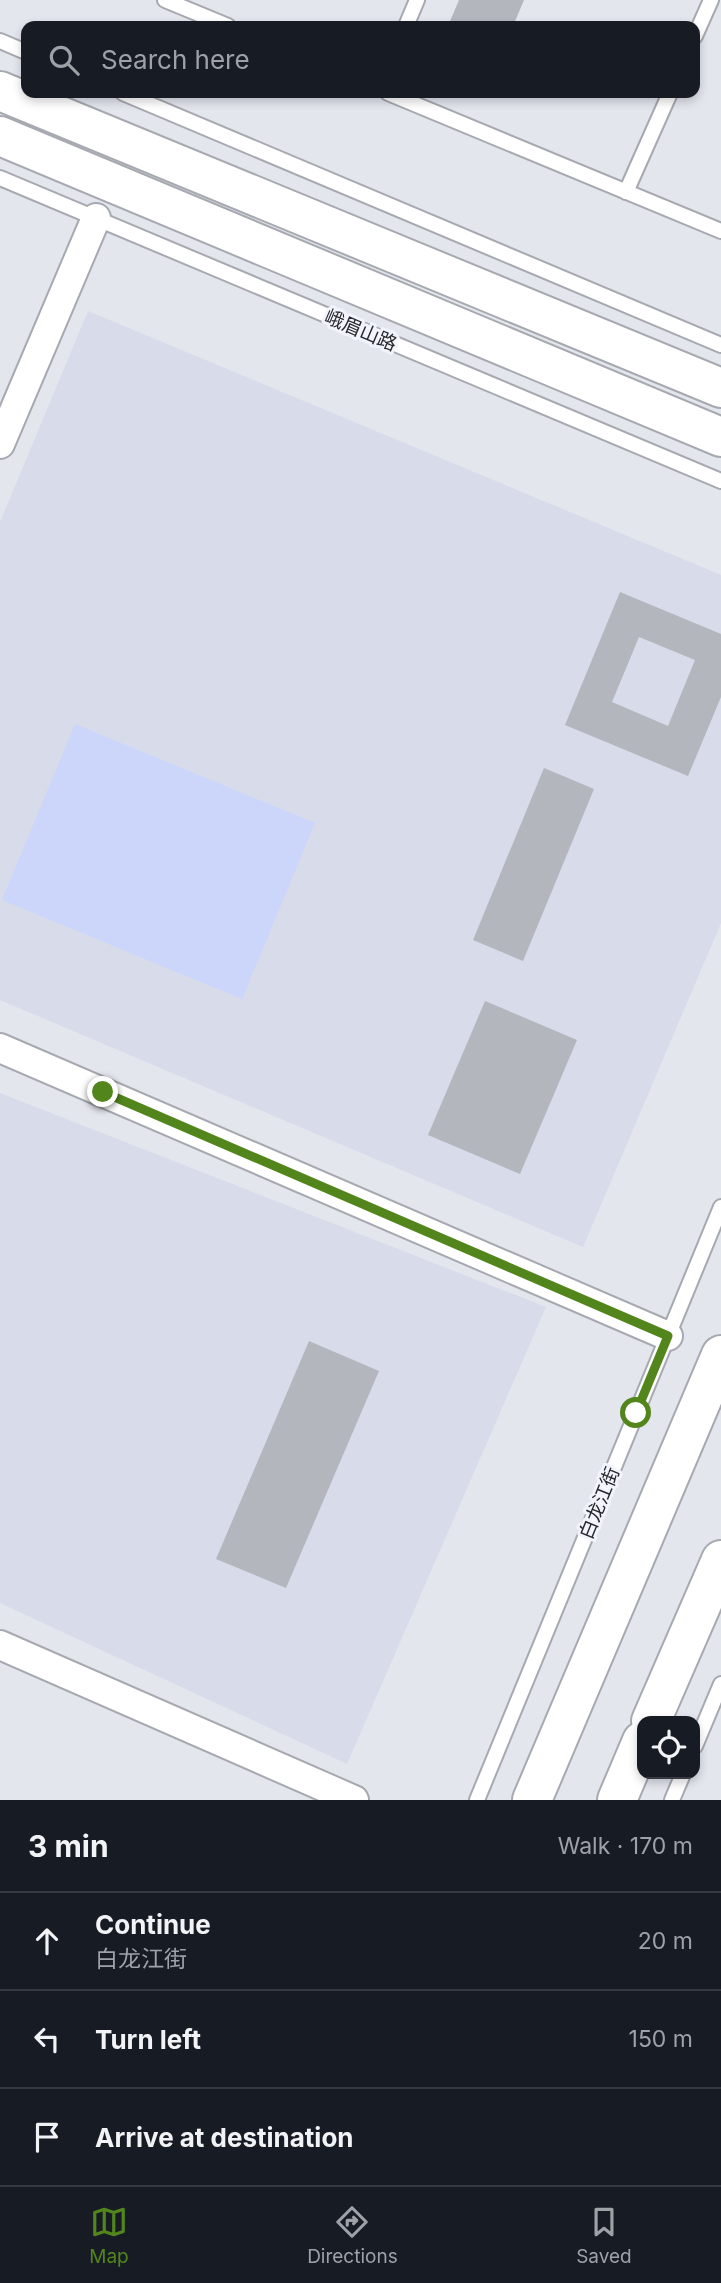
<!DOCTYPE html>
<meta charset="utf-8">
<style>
:root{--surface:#171b24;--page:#242831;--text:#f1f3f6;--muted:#9ea1a6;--line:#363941;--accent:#52861d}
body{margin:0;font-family:Inter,"Noto Sans SC",sans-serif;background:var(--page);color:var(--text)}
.controls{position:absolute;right:21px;bottom:21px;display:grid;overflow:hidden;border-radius:14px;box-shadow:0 4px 10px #0003}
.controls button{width:63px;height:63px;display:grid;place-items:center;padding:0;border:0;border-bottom:2px solid var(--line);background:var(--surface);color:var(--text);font:35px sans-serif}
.stop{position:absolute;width:21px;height:21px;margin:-16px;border:5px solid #52861d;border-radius:50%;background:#fff}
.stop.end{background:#52861d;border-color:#fff;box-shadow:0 2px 7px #0008}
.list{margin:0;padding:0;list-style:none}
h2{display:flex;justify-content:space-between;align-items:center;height:91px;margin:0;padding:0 28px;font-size:30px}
h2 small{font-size:23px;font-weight:400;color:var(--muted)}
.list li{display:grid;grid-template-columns:46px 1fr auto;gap:21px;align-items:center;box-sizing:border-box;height:98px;padding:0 28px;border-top:2px solid var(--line)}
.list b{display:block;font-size:26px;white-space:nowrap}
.list p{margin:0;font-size:23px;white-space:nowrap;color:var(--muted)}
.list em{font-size:23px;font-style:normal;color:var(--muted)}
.icon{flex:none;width:38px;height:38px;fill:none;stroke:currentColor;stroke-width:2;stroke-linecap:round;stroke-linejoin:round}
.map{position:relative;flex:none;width:721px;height:1800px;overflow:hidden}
.search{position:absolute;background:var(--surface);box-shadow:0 4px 10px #0003;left:21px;right:21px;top:21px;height:77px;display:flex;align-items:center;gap:18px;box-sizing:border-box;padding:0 24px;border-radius:14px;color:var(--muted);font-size:26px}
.sheet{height:385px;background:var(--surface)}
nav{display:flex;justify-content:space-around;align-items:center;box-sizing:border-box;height:98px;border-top:2px solid var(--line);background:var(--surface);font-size:19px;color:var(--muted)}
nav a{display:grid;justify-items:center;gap:4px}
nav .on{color:var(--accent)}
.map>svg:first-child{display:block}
.built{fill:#d7dbea}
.green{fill:#cbd6fa}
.building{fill:#b3b6bd;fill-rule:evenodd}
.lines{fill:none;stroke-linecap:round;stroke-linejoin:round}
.lane-casing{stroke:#a6a9b0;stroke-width:18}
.street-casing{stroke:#a6a9b0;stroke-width:32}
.secondary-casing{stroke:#a6a9b0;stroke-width:42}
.lane{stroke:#fff;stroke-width:14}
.street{stroke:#fff;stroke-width:28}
.secondary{stroke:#fff;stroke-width:38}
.route{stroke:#52861d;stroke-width:9}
.labels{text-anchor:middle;stroke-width:6;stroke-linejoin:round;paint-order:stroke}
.street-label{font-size:19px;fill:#262729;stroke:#f1f4fc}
</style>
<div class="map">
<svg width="721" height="1800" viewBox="0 0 721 1800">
<rect width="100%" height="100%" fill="#e4e6ee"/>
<g class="built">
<path d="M 88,311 L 721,575 L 721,923 L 583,1247 L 0,1000 L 0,522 Z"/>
<path d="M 0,1093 L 546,1307 L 347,1764 L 0,1603 Z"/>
</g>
<path class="green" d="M 75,724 L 315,823 L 242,999 L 2,900 Z"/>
<g class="building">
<path d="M 459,0 L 524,0 L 513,26 L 448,26 Z"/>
<path d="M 620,592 L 721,634 L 721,697 L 688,776 L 565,725 ZM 639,637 L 695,660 L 668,726 L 612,702 Z"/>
<path d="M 544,768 L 594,789 L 523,961 L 473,940 Z"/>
<path d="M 485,1001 L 577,1040 L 520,1174 L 428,1135 Z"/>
<path d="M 309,1341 L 379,1371 L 286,1588 L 216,1559 Z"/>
</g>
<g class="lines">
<g class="lane-casing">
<g id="lane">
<path d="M 165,0 L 228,26"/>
<path d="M 406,26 L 417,0"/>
<path d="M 695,36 L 711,0"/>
<path d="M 0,41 L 26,52"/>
<path d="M 123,93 L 721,345"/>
<path d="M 388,93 L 721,231"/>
<path d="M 0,178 L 721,481"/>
<path d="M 626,192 L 670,93"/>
<path d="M 695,1746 L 721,1684"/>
<path d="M 477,1800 L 721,1207"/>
<path d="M 672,1800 L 683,1774"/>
</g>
</g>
<g class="street-casing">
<g id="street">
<path d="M 0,444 L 96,218"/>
<path d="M 0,1048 L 668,1336"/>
<path d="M 0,1645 L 354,1800"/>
</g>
</g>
<g class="secondary-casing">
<g id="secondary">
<path d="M 0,91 L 721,388"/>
<path d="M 0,136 L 721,437"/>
<path d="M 651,1721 L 721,1560"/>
<path d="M 532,1800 L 721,1355"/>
<path d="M 617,1800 L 642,1741"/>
</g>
</g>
<use href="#lane" class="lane"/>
<use href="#street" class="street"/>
<use href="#secondary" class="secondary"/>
</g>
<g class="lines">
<path class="route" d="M 103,1092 L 668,1336 L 636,1413"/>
</g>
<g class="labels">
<g class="street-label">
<text transform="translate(361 330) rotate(23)" y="7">峨眉山路</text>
<text transform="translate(599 1503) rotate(-68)" y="7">白龙江街</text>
</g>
</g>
</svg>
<div class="controls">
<button><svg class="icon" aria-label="locate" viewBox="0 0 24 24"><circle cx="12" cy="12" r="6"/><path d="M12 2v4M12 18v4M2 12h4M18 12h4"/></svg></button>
</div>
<div class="stop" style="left:636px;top:1413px"></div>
<div class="stop end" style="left:103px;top:1092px"></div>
<div class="search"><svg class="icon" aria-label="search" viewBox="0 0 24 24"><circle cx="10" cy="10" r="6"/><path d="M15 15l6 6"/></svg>Search here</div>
</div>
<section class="sheet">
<h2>3 min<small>Walk · 170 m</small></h2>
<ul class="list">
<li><svg class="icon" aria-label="ahead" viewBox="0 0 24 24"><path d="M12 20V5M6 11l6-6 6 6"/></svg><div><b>Continue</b><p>白龙江街</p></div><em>20 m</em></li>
<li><svg class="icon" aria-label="left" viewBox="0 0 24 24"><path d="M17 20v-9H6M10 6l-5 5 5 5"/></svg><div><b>Turn left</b></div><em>150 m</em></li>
<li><svg class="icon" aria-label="arrive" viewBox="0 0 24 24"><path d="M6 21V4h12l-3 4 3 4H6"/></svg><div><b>Arrive at destination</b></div></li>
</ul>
</section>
<nav>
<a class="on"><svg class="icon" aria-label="map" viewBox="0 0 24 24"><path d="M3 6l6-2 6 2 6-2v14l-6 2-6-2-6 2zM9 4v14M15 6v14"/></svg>Map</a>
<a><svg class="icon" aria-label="directions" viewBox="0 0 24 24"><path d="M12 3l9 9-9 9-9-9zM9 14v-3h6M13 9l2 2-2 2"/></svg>Directions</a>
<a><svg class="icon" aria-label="saved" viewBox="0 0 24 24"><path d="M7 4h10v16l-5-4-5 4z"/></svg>Saved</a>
</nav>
